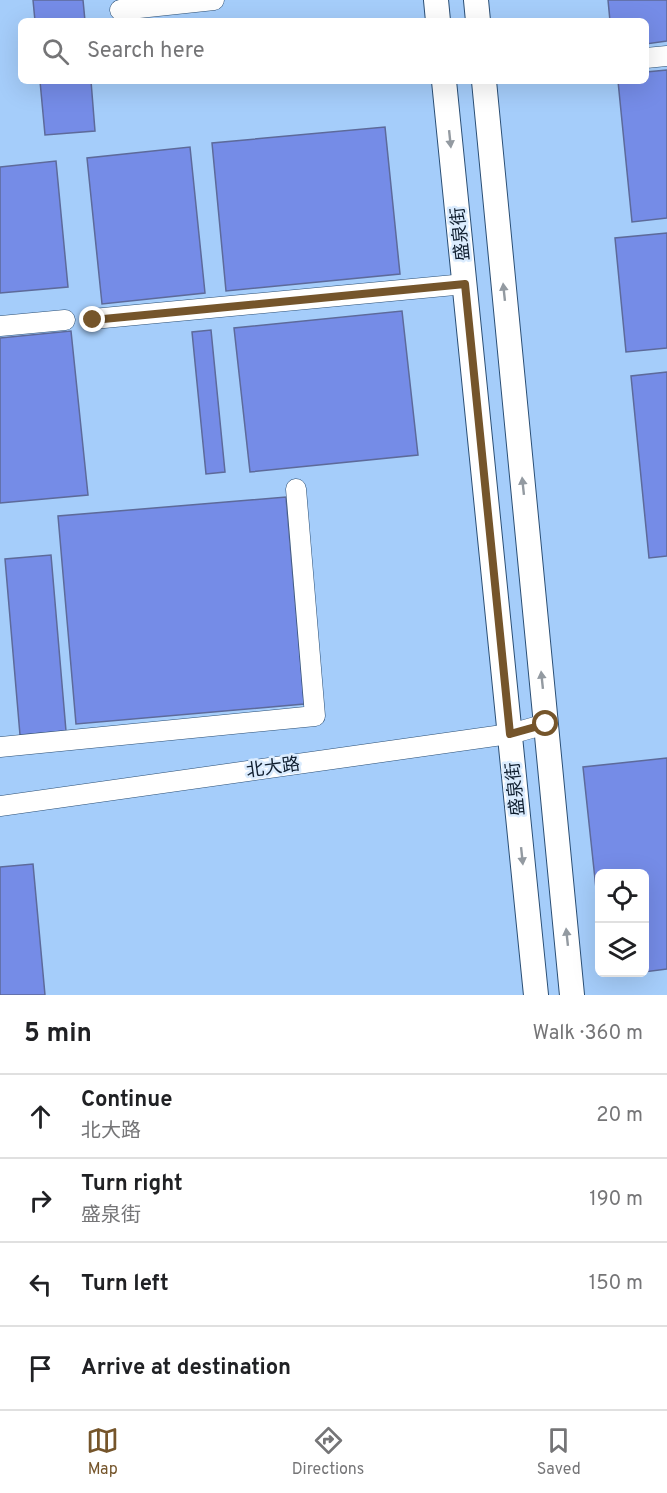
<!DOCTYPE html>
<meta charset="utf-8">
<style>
:root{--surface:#fff;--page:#f6f6f6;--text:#202124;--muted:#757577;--line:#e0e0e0;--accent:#75552b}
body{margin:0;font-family:Overpass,"Noto Sans SC",sans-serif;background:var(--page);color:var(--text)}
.controls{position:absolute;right:18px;bottom:18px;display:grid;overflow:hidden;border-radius:9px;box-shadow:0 6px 24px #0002}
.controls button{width:54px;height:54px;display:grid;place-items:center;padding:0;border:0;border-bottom:2px solid var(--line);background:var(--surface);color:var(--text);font:30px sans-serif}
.stop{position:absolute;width:18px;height:18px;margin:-14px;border:4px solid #75552b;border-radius:50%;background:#fff}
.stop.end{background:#75552b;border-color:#fff;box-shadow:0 2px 6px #0008}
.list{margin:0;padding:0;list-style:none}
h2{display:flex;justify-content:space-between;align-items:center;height:78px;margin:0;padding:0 24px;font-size:26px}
h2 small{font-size:20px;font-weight:400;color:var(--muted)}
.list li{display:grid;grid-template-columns:39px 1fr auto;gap:18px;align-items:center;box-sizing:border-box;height:84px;padding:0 24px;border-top:2px solid var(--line)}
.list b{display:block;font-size:22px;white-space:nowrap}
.list p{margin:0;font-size:20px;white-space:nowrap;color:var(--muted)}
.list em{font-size:20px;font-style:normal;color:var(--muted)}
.icon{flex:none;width:33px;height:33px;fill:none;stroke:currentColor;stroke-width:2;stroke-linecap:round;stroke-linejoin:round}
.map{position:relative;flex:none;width:667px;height:995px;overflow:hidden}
.search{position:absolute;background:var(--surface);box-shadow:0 6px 24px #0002;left:18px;right:18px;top:18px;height:66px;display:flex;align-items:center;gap:15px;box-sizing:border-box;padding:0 21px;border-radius:9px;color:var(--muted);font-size:22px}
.sheet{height:414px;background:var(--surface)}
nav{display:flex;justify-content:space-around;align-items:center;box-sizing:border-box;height:84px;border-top:2px solid var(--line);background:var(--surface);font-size:16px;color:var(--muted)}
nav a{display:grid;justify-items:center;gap:3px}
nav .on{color:var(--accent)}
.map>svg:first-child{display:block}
.building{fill:#758ce7;stroke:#5d6a9a;stroke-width:1.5}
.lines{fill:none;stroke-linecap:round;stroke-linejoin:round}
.minor-casing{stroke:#2b4f75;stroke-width:21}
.major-casing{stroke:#2b4f75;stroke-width:26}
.minor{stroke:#fff;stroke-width:20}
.major{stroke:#fff;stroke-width:24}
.oneway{fill:#939aa1}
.route{stroke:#75552b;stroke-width:8}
.labels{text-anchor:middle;stroke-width:5;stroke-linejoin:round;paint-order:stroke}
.street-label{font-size:18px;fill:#0f1e2f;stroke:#dbecfe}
</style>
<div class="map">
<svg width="667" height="995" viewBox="0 0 667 995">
<rect width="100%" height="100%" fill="#a5cdfa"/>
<g class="building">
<path d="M 33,0 L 83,0 L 85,21 L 35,21 Z"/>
<path d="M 608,0 L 667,0 L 667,41 L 646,44 L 646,21 L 610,21 Z"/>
<path d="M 667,70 L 667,218 L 632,222 L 618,81 L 646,81 L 646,72 Z"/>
<path d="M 40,81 L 91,81 L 95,131 L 45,135 Z"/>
<path d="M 385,127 L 400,274 L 226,291 L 212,143 Z"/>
<path d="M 190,147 L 205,293 L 102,304 L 87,158 Z"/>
<path d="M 56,161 L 68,287 L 0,293 L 0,167 Z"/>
<path d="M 667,233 L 667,348 L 626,352 L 615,238 Z"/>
<path d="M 402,311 L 418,455 L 250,472 L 234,328 Z"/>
<path d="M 211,330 L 225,472 L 206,474 L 192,332 Z"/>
<path d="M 71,331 L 88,495 L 0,503 L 0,338 Z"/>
<path d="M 667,372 L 667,556 L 649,558 L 631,376 Z"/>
<path d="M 286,497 L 304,704 L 76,724 L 58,516 Z"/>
<path d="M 51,555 L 66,731 L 20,735 L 5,559 Z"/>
<path d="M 667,758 L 667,969 L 644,972 L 644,874 L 600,874 L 600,926 L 583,767 Z"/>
<path d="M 33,864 L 45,995 L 0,995 L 0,867 Z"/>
</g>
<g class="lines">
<g class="minor-casing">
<g id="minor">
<path d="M 120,10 L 214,0"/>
<path d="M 646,58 L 667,56"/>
<path d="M 93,319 L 465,284"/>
<path d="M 0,326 L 65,320"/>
<path d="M 0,747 L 315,716 L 296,489"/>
<path d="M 0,806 L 510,734 L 546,724"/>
</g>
</g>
<g class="major-casing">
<g id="major">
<path d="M 436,0 L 438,21"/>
<path d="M 476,0 L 478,21"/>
<path d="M 444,81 L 536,995"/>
<path d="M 484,81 L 572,995"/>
</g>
</g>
<use href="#minor" class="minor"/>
<use href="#major" class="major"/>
</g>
<defs><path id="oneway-solid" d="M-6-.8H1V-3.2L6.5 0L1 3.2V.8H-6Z" transform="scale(1.5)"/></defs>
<g class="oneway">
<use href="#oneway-solid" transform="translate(450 139) rotate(84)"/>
<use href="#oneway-solid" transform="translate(504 292) rotate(-96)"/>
<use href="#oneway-solid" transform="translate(523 486) rotate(-96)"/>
<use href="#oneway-solid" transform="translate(542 680) rotate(-96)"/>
<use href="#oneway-solid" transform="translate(522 856) rotate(84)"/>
<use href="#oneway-solid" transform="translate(567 937) rotate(-96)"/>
</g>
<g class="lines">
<path class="route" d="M 93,320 L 465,284 L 510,734 L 546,724"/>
</g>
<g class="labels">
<g class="street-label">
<text transform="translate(460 234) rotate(-96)" y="6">盛泉街</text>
<text transform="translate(273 767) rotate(-8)" y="6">北大路</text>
<text transform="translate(515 789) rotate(-96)" y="6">盛泉街</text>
</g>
</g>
</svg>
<div class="controls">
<button><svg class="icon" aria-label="locate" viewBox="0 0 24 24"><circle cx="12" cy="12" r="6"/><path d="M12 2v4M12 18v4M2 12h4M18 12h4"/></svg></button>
<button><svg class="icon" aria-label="layers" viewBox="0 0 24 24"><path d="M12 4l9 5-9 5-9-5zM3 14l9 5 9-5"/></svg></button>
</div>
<div class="stop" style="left:546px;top:724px"></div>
<div class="stop end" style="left:93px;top:320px"></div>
<div class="search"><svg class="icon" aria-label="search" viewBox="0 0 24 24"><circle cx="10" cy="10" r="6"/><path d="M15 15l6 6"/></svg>Search here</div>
</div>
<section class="sheet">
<h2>5 min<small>Walk · 360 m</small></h2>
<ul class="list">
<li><svg class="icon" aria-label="ahead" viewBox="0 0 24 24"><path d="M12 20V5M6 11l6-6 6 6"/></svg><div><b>Continue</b><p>北大路</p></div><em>20 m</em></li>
<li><svg class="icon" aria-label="right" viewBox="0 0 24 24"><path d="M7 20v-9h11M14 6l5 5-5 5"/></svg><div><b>Turn right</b><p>盛泉街</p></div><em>190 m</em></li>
<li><svg class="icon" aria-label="left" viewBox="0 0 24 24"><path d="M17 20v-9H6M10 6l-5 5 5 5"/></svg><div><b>Turn left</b></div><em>150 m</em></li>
<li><svg class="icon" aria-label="arrive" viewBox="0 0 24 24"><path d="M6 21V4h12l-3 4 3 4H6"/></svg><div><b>Arrive at destination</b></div></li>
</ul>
</section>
<nav>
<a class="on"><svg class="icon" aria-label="map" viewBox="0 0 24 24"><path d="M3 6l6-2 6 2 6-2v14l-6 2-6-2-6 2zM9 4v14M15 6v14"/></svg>Map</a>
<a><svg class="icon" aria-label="directions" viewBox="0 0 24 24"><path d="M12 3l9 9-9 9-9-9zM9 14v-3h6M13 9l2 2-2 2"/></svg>Directions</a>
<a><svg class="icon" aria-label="saved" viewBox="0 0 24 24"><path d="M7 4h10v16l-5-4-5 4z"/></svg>Saved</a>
</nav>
